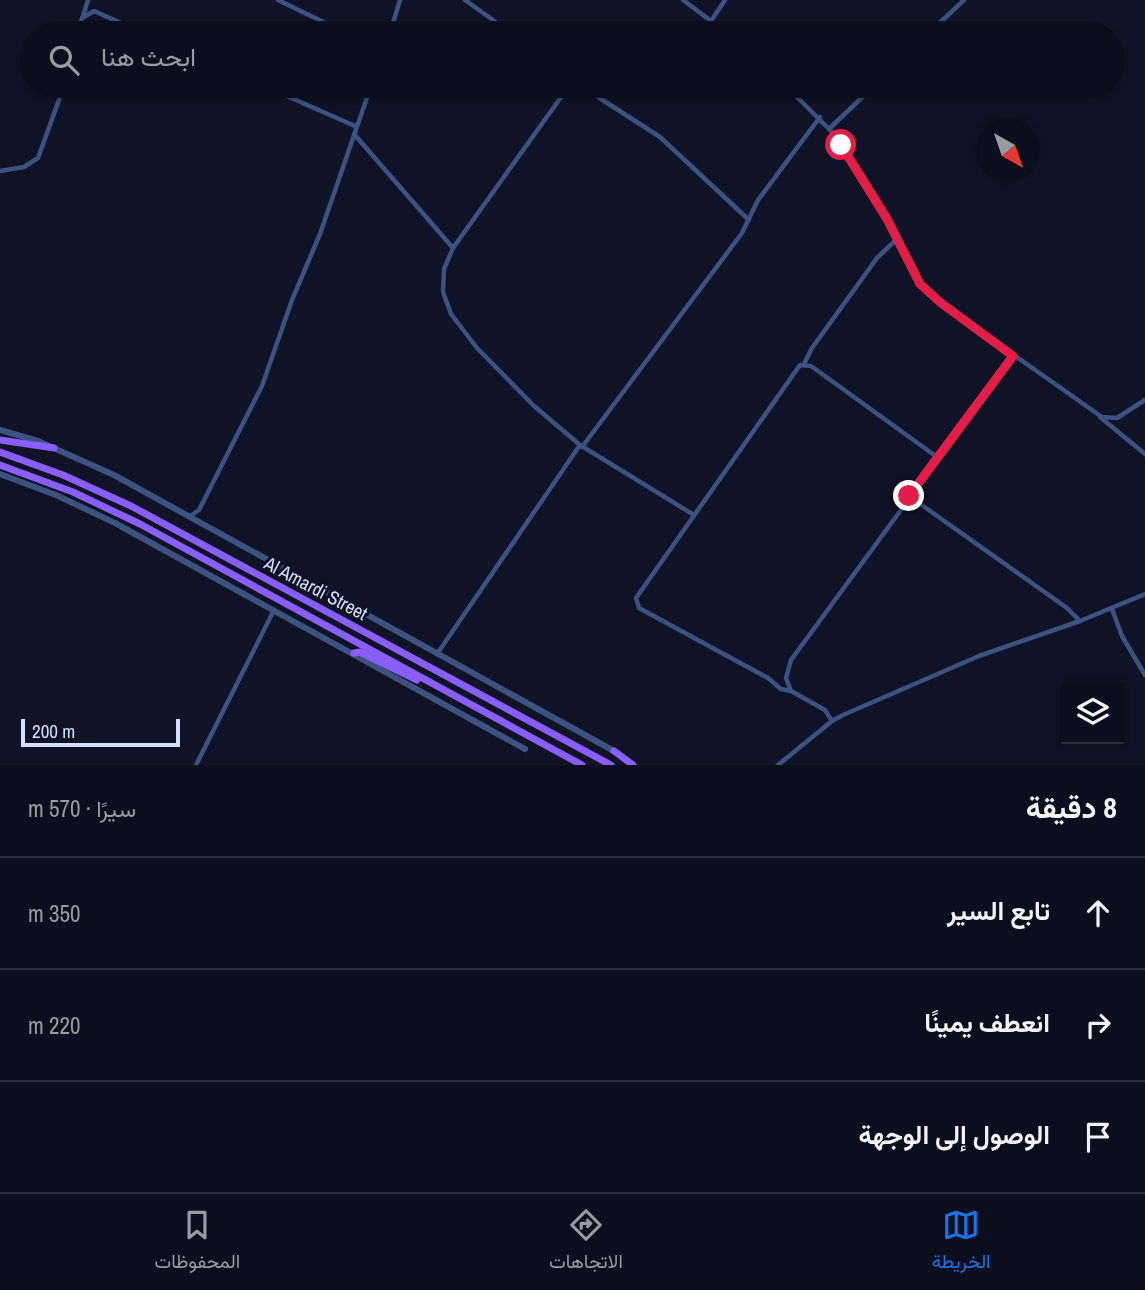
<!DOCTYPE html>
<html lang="ar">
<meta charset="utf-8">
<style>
:root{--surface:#0b0e1c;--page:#141725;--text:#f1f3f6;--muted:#9a9ca3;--line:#2b2e3b;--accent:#1a73e8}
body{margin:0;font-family:"Archivo Narrow",Vazirmatn,sans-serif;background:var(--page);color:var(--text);direction:rtl}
.controls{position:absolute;right:21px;bottom:21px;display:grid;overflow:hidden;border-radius:0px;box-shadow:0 2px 5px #0004}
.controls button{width:63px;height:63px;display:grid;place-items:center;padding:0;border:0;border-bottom:2px solid var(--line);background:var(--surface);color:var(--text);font:35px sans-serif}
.compass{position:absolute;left:977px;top:119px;width:63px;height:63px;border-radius:50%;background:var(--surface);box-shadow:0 2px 5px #0004;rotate:140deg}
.scale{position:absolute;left:21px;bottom:18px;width:159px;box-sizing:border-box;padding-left:7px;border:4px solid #d4defe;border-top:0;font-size:19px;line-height:24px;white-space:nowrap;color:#d4defe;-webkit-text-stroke:5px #0f1325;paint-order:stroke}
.stop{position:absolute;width:21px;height:21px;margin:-16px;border:5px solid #e11d48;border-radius:50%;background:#fff}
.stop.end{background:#e11d48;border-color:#fff;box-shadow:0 2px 7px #0008}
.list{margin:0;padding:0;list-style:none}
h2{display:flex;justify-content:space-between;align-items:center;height:91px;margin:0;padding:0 28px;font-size:30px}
h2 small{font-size:23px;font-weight:400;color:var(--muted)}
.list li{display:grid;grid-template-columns:46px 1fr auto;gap:21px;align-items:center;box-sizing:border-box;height:112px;padding:0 28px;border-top:2px solid var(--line)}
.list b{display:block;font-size:26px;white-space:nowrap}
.list em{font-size:23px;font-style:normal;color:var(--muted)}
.icon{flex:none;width:38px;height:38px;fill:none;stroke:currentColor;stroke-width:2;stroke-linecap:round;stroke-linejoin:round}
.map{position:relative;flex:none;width:1145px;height:765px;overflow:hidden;direction:ltr}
.search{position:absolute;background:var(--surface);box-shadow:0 2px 5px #0004;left:21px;right:21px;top:21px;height:77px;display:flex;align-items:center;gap:18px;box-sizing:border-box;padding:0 24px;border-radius:38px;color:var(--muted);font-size:26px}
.sheet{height:427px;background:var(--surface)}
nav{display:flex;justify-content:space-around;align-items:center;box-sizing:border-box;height:98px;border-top:2px solid var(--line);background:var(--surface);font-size:19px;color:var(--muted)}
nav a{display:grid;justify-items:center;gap:4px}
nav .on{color:var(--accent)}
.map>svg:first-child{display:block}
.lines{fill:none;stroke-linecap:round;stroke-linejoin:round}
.minor{stroke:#3c5282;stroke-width:4.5}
.tertiary{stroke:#3c5282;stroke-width:6}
.primary{stroke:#895efb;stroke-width:7}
.route{stroke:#e11d48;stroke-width:9}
.labels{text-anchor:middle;stroke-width:6;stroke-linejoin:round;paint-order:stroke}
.street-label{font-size:19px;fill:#d4defe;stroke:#0f1325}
</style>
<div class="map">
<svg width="1145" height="765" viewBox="0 0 1145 765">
<rect width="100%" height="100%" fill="#0f1325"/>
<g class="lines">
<g class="minor">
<path d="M 278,0 L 346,33"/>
<path d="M 465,0 L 511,33"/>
<path d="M 683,0 L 727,33"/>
<path d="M 83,16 L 88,0"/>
<path d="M 711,21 L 725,0"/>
<path d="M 78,33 L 82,18 L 94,11 L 143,33"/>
<path d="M 390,33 L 400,0"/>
<path d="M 929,33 L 964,0"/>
<path d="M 264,86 L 355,126"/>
<path d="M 569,86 L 453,248 L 444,269 L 443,292 L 451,314 L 477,348 L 534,406 L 580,445 L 694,515"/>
<path d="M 581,86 L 660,137 L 749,220"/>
<path d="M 786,86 L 836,136 L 887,219 L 914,276 L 933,298 L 1102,417 L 1117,418 L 1145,400"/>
<path d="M 830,128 L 874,86"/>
<path d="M 354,134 L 453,248"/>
<path d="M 0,171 L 24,167 L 38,158 L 64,86"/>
<path d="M 804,364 L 812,348 L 877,258 L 897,239"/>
<path d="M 1100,417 L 1145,454"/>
<path d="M 582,447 L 742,233 L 758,200 L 820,117"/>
<path d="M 909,496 L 1067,608 L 1080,621"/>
<path d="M 189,517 L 199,510 L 262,386 L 292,300 L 320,234 L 371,86"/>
<path d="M 1112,609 L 1122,636 L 1145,675"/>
<path d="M 437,654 L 580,445"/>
<path d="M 791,691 L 781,689 L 768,678 L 639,608 L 636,598 L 800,365 L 811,366 L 937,457"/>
<path d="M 832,721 L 825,710 L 791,691 L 786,678 L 791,660 L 1013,357"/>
<path d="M 196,765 L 274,610"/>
<path d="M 778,765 L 832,721 L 843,715 L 979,656 L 1080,621 L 1145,594"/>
</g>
<g class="tertiary">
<path d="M 0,430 L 38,441 L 114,475 L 614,751"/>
<path d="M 0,474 L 56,495 L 115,523 L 525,749"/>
</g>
<g class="primary">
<path d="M 0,440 L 54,448"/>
<path d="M 0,452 L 63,475 L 131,506 L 611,765"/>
<path d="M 0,465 L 73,492 L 140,524 L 582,765"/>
<path d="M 354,653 L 360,652 L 417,680"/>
<path d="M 614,751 L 633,765"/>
</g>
</g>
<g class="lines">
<path class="route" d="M 841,145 L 887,219 L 920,284 L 941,303 L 1013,356 L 909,496"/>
</g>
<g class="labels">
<g class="street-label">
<text transform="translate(316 588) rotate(28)" y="7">Al Amardi Street</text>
</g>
</g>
</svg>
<div class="controls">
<button><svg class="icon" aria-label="layers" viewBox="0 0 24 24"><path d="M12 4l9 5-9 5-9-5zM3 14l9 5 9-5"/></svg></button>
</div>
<svg class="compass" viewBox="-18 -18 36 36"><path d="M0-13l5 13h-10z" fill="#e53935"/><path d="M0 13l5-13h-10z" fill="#9a9ca3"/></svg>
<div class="scale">200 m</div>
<div class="stop" style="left:841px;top:145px"></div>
<div class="stop end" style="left:909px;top:496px"></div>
<div class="search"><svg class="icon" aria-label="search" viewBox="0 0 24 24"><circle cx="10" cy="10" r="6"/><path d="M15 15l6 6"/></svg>ابحث هنا</div>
</div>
<section class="sheet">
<h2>8 دقيقة<small>سيرًا · 570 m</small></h2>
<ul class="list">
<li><svg class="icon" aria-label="ahead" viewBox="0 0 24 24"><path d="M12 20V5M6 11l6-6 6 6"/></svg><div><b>تابع السير</b></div><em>350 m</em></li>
<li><svg class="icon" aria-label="right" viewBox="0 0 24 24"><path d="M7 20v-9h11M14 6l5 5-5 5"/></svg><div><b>انعطف يمينًا</b></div><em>220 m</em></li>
<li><svg class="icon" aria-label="arrive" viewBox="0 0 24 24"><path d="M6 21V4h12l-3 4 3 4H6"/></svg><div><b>الوصول إلى الوجهة</b></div></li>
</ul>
</section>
<nav>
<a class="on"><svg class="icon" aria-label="map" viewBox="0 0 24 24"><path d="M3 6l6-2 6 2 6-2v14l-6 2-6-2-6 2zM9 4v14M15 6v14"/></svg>الخريطة</a>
<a><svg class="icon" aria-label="directions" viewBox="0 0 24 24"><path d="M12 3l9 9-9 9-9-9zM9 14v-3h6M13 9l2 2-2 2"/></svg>الاتجاهات</a>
<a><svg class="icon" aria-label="saved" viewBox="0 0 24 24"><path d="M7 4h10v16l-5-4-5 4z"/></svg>المحفوظات</a>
</nav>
